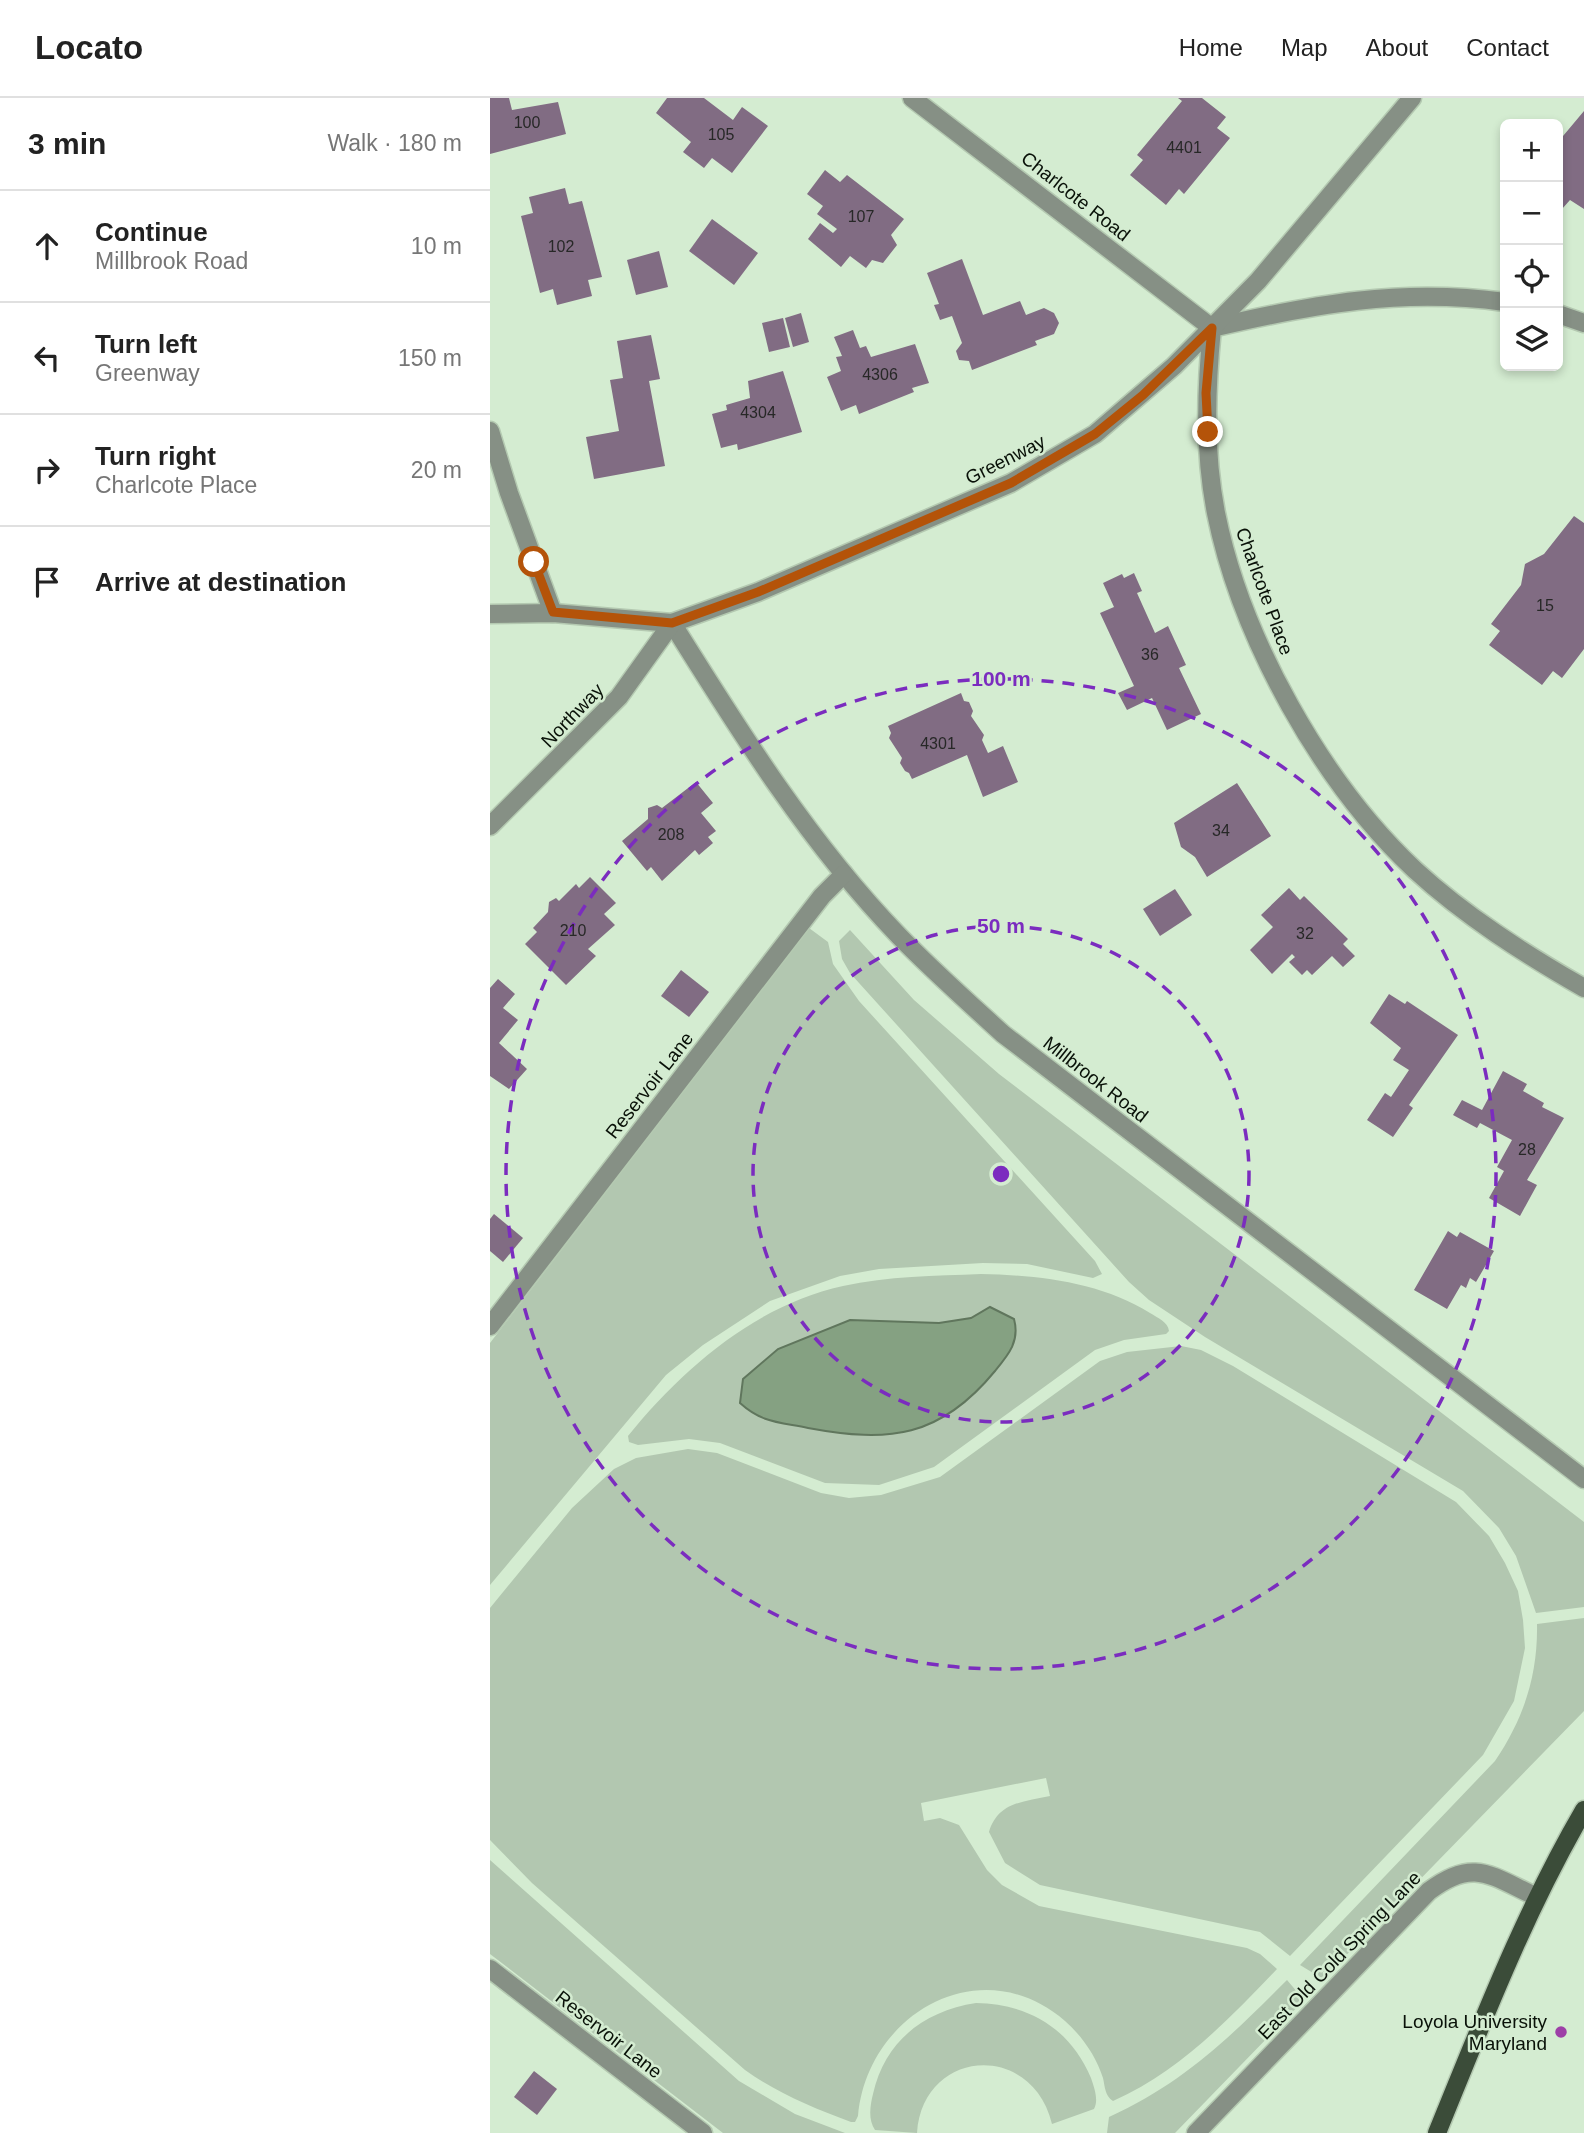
<!DOCTYPE html>
<meta charset="utf-8">
<style>
:root{--surface:#fff;--page:#f6f6f6;--text:#222;--muted:#767676;--line:#e0e0e0}
body{margin:0;font-family:Arial,sans-serif;background:var(--page);color:var(--text)}
.controls{position:absolute;right:21px;top:21px;display:grid;overflow:hidden;border-radius:10px;box-shadow:0 4px 10px #0003}
.controls button{width:63px;height:63px;display:grid;place-items:center;padding:0;border:0;border-bottom:2px solid var(--line);background:var(--surface);color:var(--text);font:35px sans-serif}
.stop{position:absolute;width:21px;height:21px;margin:-16px;border:5px solid #b45309;border-radius:50%;background:#fff}
.stop.end{background:#b45309;border-color:#fff;box-shadow:0 2px 7px #0008}
.list{margin:0;padding:0;list-style:none}
h2{display:flex;justify-content:space-between;align-items:center;height:91px;margin:0;padding:0 28px;font-size:30px}
h2 small{font-size:23px;font-weight:400;color:var(--muted)}
.list li{display:grid;grid-template-columns:46px 1fr auto;gap:21px;align-items:center;box-sizing:border-box;height:112px;padding:0 28px;border-top:2px solid var(--line)}
.list b{display:block;font-size:26px;white-space:nowrap}
.list p{margin:0;font-size:23px;white-space:nowrap;color:var(--muted)}
.list em{font-size:23px;font-style:normal;color:var(--muted)}
.icon{flex:none;width:38px;height:38px;fill:none;stroke:currentColor;stroke-width:2;stroke-linecap:round;stroke-linejoin:round}
.map{position:relative;flex:none;width:1094px;height:2035px;overflow:hidden}
header{display:flex;align-items:center;gap:42px;box-sizing:border-box;height:98px;padding:0 35px;background:var(--surface);border-bottom:2px solid var(--line)}
header strong{font-size:33px}
nav{display:flex;gap:38px;margin-inline-start:auto;font-size:24px}
main{display:flex}
aside{flex:1;background:var(--surface)}
.map>svg:first-child{display:block}
.green{fill:#b2c7b0}
.water{fill:#85a182;stroke:#60765d;stroke-width:2}
.building{fill:#816c83}
.lines{fill:none;stroke-linecap:round;stroke-linejoin:round}
.minor-casing{stroke:#b4c9b1;stroke-width:21}
.major-casing{stroke:#b4c9b1;stroke-width:21}
.minor{stroke:#869085;stroke-width:18}
.major{stroke:#3b4c39;stroke-width:18}
.route{stroke:#b45309;stroke-width:9}
.ring{fill:none;stroke:#7b2cbf;stroke-width:3.5;stroke-dasharray:12 9}
.poi-dot{fill:#9d3fa7;stroke:#d4ecd1;stroke-width:2.5}
.labels{text-anchor:middle;stroke-width:5;stroke-linejoin:round;paint-order:stroke}
.number-label{font-size:16px;fill:#272827}
.street-label{font-size:19px;fill:#091108;stroke:#d4ecd1}
.poi-label{font-size:19px;fill:#091108;stroke:#d4ecd1;text-anchor:end}
.centre{fill:#7b2cbf;stroke:#d4ecd1;stroke-width:3.5}
.ring-label{font-size:21px;text-anchor:middle;font-weight:bold;fill:#7b2cbf;stroke:#d4ecd1;stroke-width:5;stroke-linejoin:round;paint-order:stroke}
</style>
<header>
<strong>Locato</strong>
<nav><a>Home</a><a>Map</a><a>About</a><a>Contact</a></nav>
</header>
<main>
<aside>
<h2>3 min<small>Walk · 180 m</small></h2>
<ul class="list">
<li><svg class="icon" aria-label="ahead" viewBox="0 0 24 24"><path d="M12 20V5M6 11l6-6 6 6"/></svg><div><b>Continue</b><p>Millbrook Road</p></div><em>10 m</em></li>
<li><svg class="icon" aria-label="left" viewBox="0 0 24 24"><path d="M17 20v-9H6M10 6l-5 5 5 5"/></svg><div><b>Turn left</b><p>Greenway</p></div><em>150 m</em></li>
<li><svg class="icon" aria-label="right" viewBox="0 0 24 24"><path d="M7 20v-9h11M14 6l5 5-5 5"/></svg><div><b>Turn right</b><p>Charlcote Place</p></div><em>20 m</em></li>
<li><svg class="icon" aria-label="arrive" viewBox="0 0 24 24"><path d="M6 21V4h12l-3 4 3 4H6"/></svg><div><b>Arrive at destination</b></div></li>
</ul>
</aside>
<div class="map">
<svg width="1094" height="2035" viewBox="0 0 1094 2035">
<rect width="100%" height="100%" fill="#d4ecd1"/>
<g class="green">
<path d="M 319,830 L 338,844 L 343,866 L 369,903 L 605,1163 L 612,1176 L 603,1180 L 537,1166 L 493,1165 L 389,1171 L 350,1178 L 280,1203 L 213,1247 L 176,1277 L 0,1487 L 0,1245 Z"/>
<path d="M 360,832 L 424,902 L 509,976 L 1094,1424 L 1094,1509 L 1046,1515 L 1026,1458 L 1009,1430 L 973,1393 L 715,1239 L 659,1202 L 639,1184 L 360,875 L 352,861 L 349,843 Z"/>
<path d="M 491,1176 C 548,1177 611,1184 660,1215 C 668,1220 678,1224 679,1233 L 676,1236 L 634,1242 L 605,1252 L 444,1369 L 389,1387 L 335,1385 L 230,1345 L 199,1341 L 148,1347 L 139,1344 L 138,1338 C 193,1270 266,1207 353,1188 C 398,1178 445,1178 491,1176 Z"/>
<path d="M 691,1248 L 711,1252 L 743,1268 L 966,1404 L 999,1438 L 1015,1465 L 1028,1493 L 1033,1522 L 1035,1550 L 1024,1603 L 993,1657 L 800,1858 L 770,1834 L 550,1787 L 515,1765 L 499,1734 C 508,1704 533,1704 560,1698 L 556,1680 L 431,1705 L 434,1723 L 450,1720 L 469,1727 L 497,1772 L 512,1787 L 549,1808 L 757,1850 L 770,1856 L 787,1871 C 738,1922 689,1974 623,2003 C 615,1998 615,1989 613,1980 C 606,1958 592,1938 575,1923 C 491,1850 377,1916 368,2018 L 365,2024 L 361,2024 C 323,2010 287,1995 255,1972 L 42,1785 L 0,1742 L 0,1510 L 82,1410 L 124,1371 L 146,1360 L 198,1351 L 227,1355 L 331,1395 L 359,1400 L 391,1397 L 450,1379 L 610,1263 L 637,1254 Z"/>
<path d="M 1094,1520 L 1094,1613 L 833,1881 L 810,1867 L 1005,1663 C 1034,1620 1048,1577 1047,1526 Z"/>
<path d="M 0,1762 L 249,1983 L 305,2016 L 355,2035 L 233,2035 L 0,1856 Z"/>
<path d="M 797,1882 L 814,1902 L 685,2035 L 617,2035 L 619,2019 C 695,1984 739,1940 797,1882 Z"/>
<path d="M 486,1905 C 538,1906 580,1930 601,1980 C 604,1989 609,2002 604,2011 L 562,2026 C 542,1943 433,1950 427,2035 L 385,2032 C 378,2022 380,2008 383,1996 C 395,1943 434,1913 486,1905 Z"/>
</g>
<path class="water" d="M 500,1209 L 524,1221 C 530,1243 519,1256 505,1273 C 450,1340 399,1345 318,1330 C 289,1324 272,1325 250,1305 L 253,1281 L 288,1251 L 360,1222 L 449,1225 L 481,1220 Z"/>
<g class="building">
<path d="M 0,0 L 19,0 L 22,12 L 68,4 L 76,36 L 0,56 Z"/>
<path d="M 177,0 L 214,0 L 243,22 L 252,9 L 278,28 L 242,75 L 222,60 L 214,70 L 193,54 L 201,44 L 166,15 Z"/>
<path d="M 688,0 L 712,0 L 736,19 L 727,30 L 740,40 L 694,96 L 689,91 L 676,107 L 640,77 L 653,62 L 647,57 L 692,3 Z"/>
<path d="M 1094,13 L 1094,111 L 1080,102 L 1072,111 L 1068,107 L 1068,44 Z"/>
<path d="M 335,72 L 350,84 L 357,77 L 414,121 L 401,137 L 407,147 L 393,165 L 382,162 L 376,170 L 360,158 L 351,169 L 318,141 L 330,125 L 343,135 L 347,131 L 327,116 L 333,108 L 317,96 Z"/>
<path d="M 75,90 L 79,106 L 92,103 L 112,179 L 98,182 L 102,198 L 67,207 L 63,191 L 50,195 L 31,118 L 43,115 L 39,99 Z"/>
<path d="M 222,121 L 268,155 L 244,187 L 199,153 Z"/>
<path d="M 169,153 L 178,189 L 146,197 L 137,162 Z"/>
<path d="M 472,161 L 493,217 L 530,203 L 536,217 L 554,210 L 564,215 L 569,225 L 564,236 L 545,243 L 547,247 L 482,272 L 479,263 L 469,262 L 466,253 L 472,245 L 462,218 L 450,222 L 444,207 L 449,206 L 437,175 Z"/>
<path d="M 311,215 L 319,244 L 303,249 L 295,220 Z"/>
<path d="M 293,220 L 300,249 L 279,254 L 272,225 Z"/>
<path d="M 363,232 L 370,250 L 376,248 L 381,259 L 425,246 L 439,285 L 422,290 L 424,294 L 369,316 L 366,307 L 351,313 L 337,279 L 351,273 L 346,259 L 352,258 L 344,239 Z"/>
<path d="M 161,237 L 170,281 L 159,283 L 175,368 L 104,381 L 96,339 L 129,333 L 120,282 L 133,280 L 127,243 Z"/>
<path d="M 293,273 L 312,334 L 248,352 L 247,346 L 231,350 L 222,316 L 237,312 L 236,307 L 260,300 L 258,283 Z"/>
<path d="M 1084,418 L 1094,425 L 1094,551 L 1072,580 L 1063,573 L 1052,587 L 999,547 L 1010,533 L 1001,526 L 1031,487 L 1035,466 L 1054,456 Z"/>
<path d="M 644,475 L 652,493 L 647,495 L 665,535 L 678,528 L 696,567 L 689,570 L 711,616 L 677,632 L 662,600 L 637,612 L 628,595 L 644,588 L 610,515 L 624,509 L 613,485 L 632,476 L 634,480 Z"/>
<path d="M 471,595 L 474,603 L 479,604 L 483,613 L 481,618 L 494,637 L 492,642 L 498,655 L 513,648 L 528,684 L 493,699 L 477,657 L 422,681 L 419,675 L 415,673 L 410,665 L 412,660 L 399,640 L 401,635 L 398,628 Z"/>
<path d="M 206,684 L 223,705 L 211,715 L 226,733 L 218,739 L 223,745 L 209,757 L 205,752 L 172,783 L 161,769 L 157,773 L 132,743 L 158,721 L 158,710 L 167,707 L 172,710 Z"/>
<path d="M 747,685 L 781,738 L 717,779 L 705,759 L 691,749 L 684,725 Z"/>
<path d="M 100,779 L 126,805 L 114,816 L 125,827 L 98,851 L 106,858 L 76,887 L 35,846 L 47,834 L 43,830 L 58,814 L 59,804 L 66,800 L 69,803 L 86,786 L 89,790 Z"/>
<path d="M 799,790 L 810,802 L 814,798 L 858,841 L 853,846 L 865,858 L 853,869 L 842,858 L 822,877 L 817,872 L 812,877 L 799,864 L 805,859 L 802,856 L 782,876 L 760,852 L 783,829 L 771,817 Z"/>
<path d="M 685,791 L 702,817 L 670,838 L 653,811 Z"/>
<path d="M 191,872 L 219,894 L 199,919 L 171,898 Z"/>
<path d="M 8,881 L 25,896 L 13,910 L 28,922 L 9,945 L 37,971 L 19,991 L 0,978 L 0,890 Z"/>
<path d="M 899,896 L 915,906 L 917,903 L 968,937 L 919,1007 L 923,1010 L 903,1039 L 877,1022 L 895,995 L 901,999 L 919,972 L 903,962 L 911,950 L 880,925 Z"/>
<path d="M 1013,973 L 1037,986 L 1033,993 L 1054,1005 L 1052,1009 L 1074,1020 L 1037,1082 L 1047,1087 L 1030,1118 L 999,1100 L 1014,1073 L 1007,1069 L 1022,1042 L 990,1025 L 987,1030 L 963,1017 L 972,1002 L 992,1012 Z"/>
<path d="M 4,1116 L 33,1140 L 13,1164 L 0,1153 L 0,1121 Z"/>
<path d="M 958,1133 L 967,1139 L 970,1134 L 1004,1153 L 986,1184 L 980,1180 L 976,1190 L 971,1187 L 957,1211 L 924,1192 Z"/>
<path d="M 44,1973 L 67,1991 L 47,2017 L 24,1999 Z"/>
</g>
<g class="lines">
<g class="minor-casing">
<g id="minor">
<path d="M 422,0 L 722,230"/>
<path d="M 1015,204 C 911,190 824,206 722,230 C 716,292 714,354 726,415 C 751,540 832,685 925,772 C 975,818 1035,856 1094,890"/>
<path d="M 1068,216 L 1094,225"/>
<path d="M 0,333 L 19,395 L 63,515"/>
<path d="M 0,516 L 63,515 L 182,525 L 268,494 L 521,385 L 605,336 L 684,268 L 768,183 L 922,0"/>
<path d="M 182,525 C 250,634 319,745 409,838 C 442,872 478,904 513,936 L 1094,1381"/>
<path d="M 0,728 L 129,599 L 182,525"/>
<path d="M 0,1228 L 332,798 L 354,776"/>
<path d="M 0,1871 L 213,2035"/>
<path d="M 706,2035 L 939,1793 C 984,1759 1001,1778 1047,1799"/>
</g>
</g>
<g class="major-casing">
<path id="major" d="M 947,2035 C 992,1925 1034,1815 1094,1712"/>
</g>
<use href="#minor" class="minor"/>
<use href="#major" class="major"/>
</g>
<g class="lines">
<path class="route" d="M 44,464 L 63,514 L 182,525 L 268,494 L 521,385 L 605,336 L 653,297 L 722,230 L 716,295 L 718,334"/>
</g>
<g class="ring">
<circle cx="511" cy="1076" r="248"/>
<circle cx="511" cy="1076" r="495"/>
</g>
<circle class="poi-dot" cx="1071" cy="1934" r="7"/>
<g class="labels">
<g class="number-label">
<text x="37" y="30">100</text>
<text x="231" y="42">105</text>
<text x="694" y="55">4401</text>
<text x="371" y="124">107</text>
<text x="71" y="154">102</text>
<text x="390" y="282">4306</text>
<text x="268" y="320">4304</text>
<text x="1055" y="513">15</text>
<text x="660" y="562">36</text>
<text x="448" y="651">4301</text>
<text x="731" y="738">34</text>
<text x="181" y="742">208</text>
<text x="83" y="838">210</text>
<text x="815" y="841">32</text>
<text x="1037" y="1057">28</text>
</g>
<g class="street-label">
<text transform="translate(586 98) rotate(38)" y="7">Charlcote Road</text>
<text transform="translate(515 361) rotate(-27)" y="7">Greenway</text>
<text transform="translate(775 493) rotate(70)" y="7">Charlcote Place</text>
<text transform="translate(82 617) rotate(-46)" y="7">Northway</text>
<text transform="translate(606 981) rotate(38)" y="7">Millbrook Road</text>
<text transform="translate(159 987) rotate(-52)" y="7">Reservoir Lane</text>
<text transform="translate(849 1857) rotate(-46)" y="7">East Old Cold Spring Lane</text>
<text transform="translate(119 1936) rotate(38)" y="7">Reservoir Lane</text>
</g>
<g class="poi-label">
<text x="1057" y="1930">Loyola University<tspan x="1057" dy="22">Maryland</tspan></text>
</g>
</g>
<circle cx="511" cy="1076" r="10" class="centre"/>
<g class="ring-label">
<text x="511" y="588">100 m</text>
<text x="511" y="835">50 m</text>
</g>
</svg>
<div class="controls">
<button>+</button>
<button>−</button>
<button><svg class="icon" aria-label="locate" viewBox="0 0 24 24"><circle cx="12" cy="12" r="6"/><path d="M12 2v4M12 18v4M2 12h4M18 12h4"/></svg></button>
<button><svg class="icon" aria-label="layers" viewBox="0 0 24 24"><path d="M12 4l9 5-9 5-9-5zM3 14l9 5 9-5"/></svg></button>
</div>
<div class="stop" style="left:44px;top:464px"></div>
<div class="stop end" style="left:718px;top:334px"></div>
</div>
</main>
